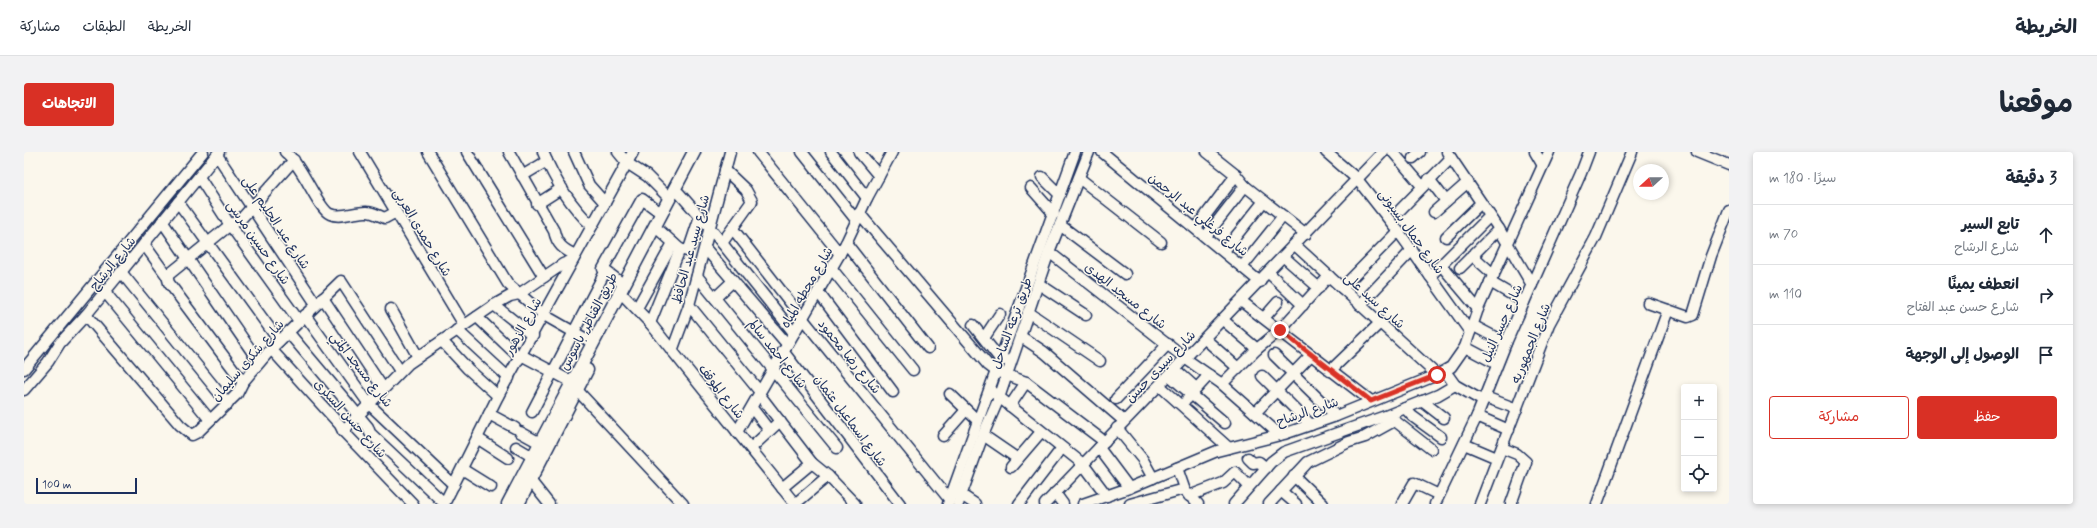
<!DOCTYPE html>
<html lang="ar">
<meta charset="utf-8">
<style>
:root{--surface:#fff;--page:#f2f2f3;--text:#1f2937;--muted:#747a83;--line:#e0e1e3;--accent:#d93025}
body{margin:0;font-family:Mynerve,"Playpen Sans Arabic",sans-serif;background:var(--page);color:var(--text);direction:rtl}
.controls{position:absolute;right:12px;bottom:12px;display:grid;overflow:hidden;border-radius:4px;box-shadow:0 2px 6px #0003}
.controls button{width:36px;height:36px;display:grid;place-items:center;padding:0;border:0;border-bottom:1px solid var(--line);background:var(--surface);color:var(--text);font:20px sans-serif}
.compass{position:absolute;left:1609px;top:12px;width:36px;height:36px;border-radius:50%;background:var(--surface);box-shadow:0 2px 6px #0003;rotate:249deg}
.scale{position:absolute;left:12px;bottom:10px;width:101px;box-sizing:border-box;padding-left:4px;border:2px solid #1b2f5e;border-top:0;font-size:11px;line-height:14px;white-space:nowrap;color:#1b2f5e;-webkit-text-stroke:3px #fbf7ec;paint-order:stroke}
.stop{position:absolute;width:12px;height:12px;margin:-9px;border:3px solid #d93025;border-radius:50%;background:#fff}
.stop.end{background:#d93025;border-color:#fff;box-shadow:0 1px 4px #0008}
.list{margin:0;padding:0;list-style:none}
h2{display:flex;justify-content:space-between;align-items:center;height:52px;margin:0;padding:0 16px;font-size:17px}
h2 small{font-size:13px;font-weight:400;color:var(--muted)}
.list li{display:grid;grid-template-columns:26px 1fr auto;gap:12px;align-items:center;box-sizing:border-box;height:60px;padding:0 16px;border-top:1px solid var(--line)}
.list b{display:block;font-size:15px;white-space:nowrap}
.list p{margin:0;font-size:13px;white-space:nowrap;color:var(--muted)}
.list em{font-size:13px;font-style:normal;color:var(--muted)}
.actions{display:flex;gap:8px;padding:12px 16px}
.actions a{flex:1;padding:9px 0;border:1px solid var(--accent);border-radius:4px;text-align:center;font-size:14px;color:var(--accent)}
.actions .main{background:var(--accent);color:#fff}
.icon{flex:none;width:22px;height:22px;fill:none;stroke:currentColor;stroke-width:2;stroke-linecap:round;stroke-linejoin:round}
.map{position:relative;flex:none;width:1705px;height:352px;overflow:hidden;direction:ltr;border-radius:4px}
header{display:flex;align-items:center;gap:24px;box-sizing:border-box;height:56px;padding:0 20px;background:var(--surface);border-bottom:1px solid var(--line)}
header strong{font-size:19px}
nav{display:flex;gap:22px;margin-inline-start:auto;font-size:14px}
.intro{display:flex;align-items:center;justify-content:space-between;box-sizing:border-box;height:96px;padding:0 24px}
h1{margin:0;font-size:28px}
.button{padding:10px 18px;border-radius:4px;background:var(--accent);color:#fff;font-size:14px;font-weight:700}
main{display:flex;gap:24px;padding:0 24px}
aside{flex:1;background:var(--surface);border-radius:4px;box-shadow:0 2px 6px #0003}
.map>svg:first-child{display:block}
.lines{fill:none;stroke-linecap:round;stroke-linejoin:round}
.stream{stroke:#5e92b3;stroke-width:2}
.minor-casing{stroke:#1b2f5e;stroke-width:13}
.major-casing{stroke:#1b2f5e;stroke-width:15}
.minor{stroke:#fbf7ec;stroke-width:10}
.major{stroke:#fbf7ec;stroke-width:12}
.route{stroke:#d93025;stroke-width:5}
.labels{text-anchor:middle;stroke-width:3;stroke-linejoin:round;paint-order:stroke}
.street-label{font-size:13px;fill:#1b2f5e;stroke:#fbf7ec}
</style>
<header>
<strong>الخريطة</strong>
<nav><a>الخريطة</a><a>الطبقات</a><a>مشاركة</a></nav>
</header>
<div class="intro"><h1>موقعنا</h1><a class="button">الاتجاهات</a></div>
<main>
<aside>
<h2>3 دقيقة<small>سيرًا · 180 m</small></h2>
<ul class="list">
<li><svg class="icon" aria-label="ahead" viewBox="0 0 24 24"><path d="M12 20V5M6 11l6-6 6 6"/></svg><div><b>تابع السير</b><p>شارع الرشاح</p></div><em>70 m</em></li>
<li><svg class="icon" aria-label="right" viewBox="0 0 24 24"><path d="M7 20v-9h11M14 6l5 5-5 5"/></svg><div><b>انعطف يمينًا</b><p>شارع حسن عبد الفتاح</p></div><em>110 m</em></li>
<li><svg class="icon" aria-label="arrive" viewBox="0 0 24 24"><path d="M6 21V4h12l-3 4 3 4H6"/></svg><div><b>الوصول إلى الوجهة</b></div></li>
</ul>
<div class="actions"><a class="main">حفظ</a><a>مشاركة</a></div>
</aside>
<div class="map">
<svg width="1705" height="352" viewBox="0 0 1705 352">
<rect width="100%" height="100%" fill="#fbf7ec"/>
<filter id="ink" filterUnits="userSpaceOnUse"><feTurbulence type="fractalNoise" baseFrequency=".025" numOctaves="2"/><feDisplacementMap in="SourceGraphic" scale="8" xChannelSelector="R" yChannelSelector="G"/><feConvolveMatrix kernelMatrix="1 2 1 2 8 2 1 2 1" color-interpolation-filters="sRGB"/></filter>
<g filter="url(#ink)">
<g class="lines">
<path class="stream" d="M 113,88 L 153,39"/>
<g class="minor-casing">
<g id="minor">
<path d="M 261,0 C 278,12 294,57 306,62 C 317,67 332,59 343,60 C 349,60 355,64 361,66 L 372,60"/>
<path d="M 336,0 L 440,173"/>
<path d="M 404,0 L 484,132 L 520,163 L 569,191"/>
<path d="M 443,0 L 520,125"/>
<path d="M 485,0 L 530,79 C 533,93 539,97 551,103"/>
<path d="M 519,0 C 530,27 547,54 568,74"/>
<path d="M 550,0 L 565,33 L 581,51"/>
<path d="M 594,0 L 603,11 L 623,24 L 645,46"/>
<path d="M 734,0 L 816,102"/>
<path d="M 778,0 L 832,68"/>
<path d="M 807,0 L 843,46"/>
<path d="M 835,0 L 855,24"/>
<path d="M 1078,0 L 1236,130"/>
<path d="M 1183,0 L 1212,23 L 1221,34 L 1282,82"/>
<path d="M 1302,0 L 1333,27 L 1374,79 L 1446,180"/>
<path d="M 1369,0 L 1398,34"/>
<path d="M 1423,0 L 1475,77 L 1508,133"/>
<path d="M 1511,0 L 1518,12"/>
<path d="M 1673,0 L 1705,13"/>
<path d="M 193,3 L 292,152"/>
<path d="M 1389,6 L 1396,0"/>
<path d="M 498,24 L 523,9"/>
<path d="M 175,25 L 206,73 L 275,169"/>
<path d="M 1018,25 L 1036,43"/>
<path d="M 1055,26 L 1137,90"/>
<path d="M 1405,27 L 1422,49"/>
<path d="M 1007,36 L 1030,62"/>
<path d="M 655,41 L 686,76 L 770,181"/>
<path d="M 154,50 L 255,189"/>
<path d="M 513,52 L 538,36"/>
<path d="M 1376,58 L 1427,6"/>
<path d="M 1410,60 L 1444,30"/>
<path d="M 835,61 L 964,213 L 972,219 L 1002,230 L 1081,290"/>
<path d="M 138,69 L 235,210"/>
<path d="M 1036,73 L 1101,122"/>
<path d="M 1172,76 L 1212,23"/>
<path d="M 709,77 L 779,167 L 925,347"/>
<path d="M 636,79 L 656,97 L 663,99 L 666,94 L 676,64"/>
<path d="M 1182,84 L 1221,34"/>
<path d="M 1422,85 L 1457,51"/>
<path d="M 698,91 L 728,49 L 722,38 L 701,18"/>
<path d="M 822,91 L 904,196"/>
<path d="M 120,92 L 143,124 L 145,131 L 219,230"/>
<path d="M 1271,93 L 1413,223"/>
<path d="M 681,96 L 763,192"/>
<path d="M 1200,99 L 1240,49"/>
<path d="M 1025,100 L 1162,207 L 1198,232 L 1256,283"/>
<path d="M 1448,103 L 1470,123"/>
<path d="M 1260,105 L 1295,136"/>
<path d="M 1417,113 L 1454,157"/>
<path d="M 1218,115 L 1259,64"/>
<path d="M 1436,116 L 1475,77"/>
<path d="M 808,117 L 889,218"/>
<path d="M 97,120 L 204,252"/>
<path d="M 1245,121 L 1279,153"/>
<path d="M 143,124 L 206,73 L 217,67 L 270,8"/>
<path d="M 673,124 L 813,296"/>
<path d="M 1406,124 L 1466,64"/>
<path d="M 1466,130 L 1500,150"/>
<path d="M 599,132 L 579,117 L 618,47 L 637,61"/>
<path d="M 1015,132 L 1062,163"/>
<path d="M 1318,136 L 1374,79"/>
<path d="M 81,140 L 186,268"/>
<path d="M 794,140 L 869,240"/>
<path d="M 601,145 L 626,171 L 771,352 L 804,324"/>
<path d="M 299,146 L 359,236"/>
<path d="M 691,146 L 709,129"/>
<path d="M 1217,149 L 1347,249"/>
<path d="M 1624,151 L 1664,165 L 1669,163 L 1687,104 L 1705,58"/>
<path d="M 470,153 L 509,184"/>
<path d="M 665,153 L 736,240"/>
<path d="M 1336,153 L 1388,98"/>
<path d="M 613,156 L 649,91"/>
<path d="M 367,157 L 394,205"/>
<path d="M 1004,160 L 1076,209"/>
<path d="M 62,163 L 156,273 L 168,283 L 174,280 L 213,242 L 219,230 L 247,197 L 317,129 L 376,219"/>
<path d="M 281,163 L 345,252 L 430,333"/>
<path d="M 453,165 L 496,206"/>
<path d="M 1240,166 L 1254,150"/>
<path d="M 1199,168 L 1233,197"/>
<path d="M 626,171 L 656,97"/>
<path d="M 949,173 L 976,207 L 981,208"/>
<path d="M 1448,173 L 1482,191"/>
<path d="M 433,178 L 485,226"/>
<path d="M 264,180 L 344,275 L 346,281 L 420,351"/>
<path d="M 996,184 L 1020,200 L 1100,269"/>
<path d="M 960,186 L 976,162"/>
<path d="M 1181,187 L 1214,216"/>
<path d="M 418,189 L 444,217 L 474,244"/>
<path d="M 1441,195 L 1473,212"/>
<path d="M 247,197 L 316,273 L 319,279 L 389,352"/>
<path d="M 648,199 L 665,153 L 706,0"/>
<path d="M 759,199 L 876,352"/>
<path d="M 497,203 L 548,230"/>
<path d="M 1250,203 L 1312,264"/>
<path d="M 0,217 L 179,0"/>
<path d="M 1152,218 L 1172,236"/>
<path d="M 1306,219 L 1356,171"/>
<path d="M 1421,219 L 1431,233 L 1459,249"/>
<path d="M 1146,224 L 1201,271"/>
<path d="M 1238,224 L 1287,273"/>
<path d="M 1198,232 L 1233,197 L 1256,178 L 1305,124"/>
<path d="M 1136,234 L 1205,296"/>
<path d="M 0,238 L 24,210 L 36,191 L 62,163 L 195,0"/>
<path d="M 553,238 L 659,352"/>
<path d="M 970,241 L 1059,312 L 1083,344"/>
<path d="M 735,242 L 788,311 L 804,324 L 831,352"/>
<path d="M 926,242 L 953,268"/>
<path d="M 1461,245 L 1493,257"/>
<path d="M 1092,247 L 1144,192"/>
<path d="M 1163,247 L 1185,223"/>
<path d="M 1398,249 L 1420,266"/>
<path d="M 986,254 L 1002,230"/>
<path d="M 728,256 L 745,278"/>
<path d="M 1381,256 L 1388,264 L 1417,285"/>
<path d="M 508,260 L 581,120"/>
<path d="M 1231,261 L 1287,203"/>
<path d="M 465,262 L 491,276"/>
<path d="M 1453,264 L 1485,278"/>
<path d="M 1366,265 L 1407,297"/>
<path d="M 1093,276 L 1119,308 L 1129,326"/>
<path d="M 319,279 L 384,212 L 470,153 L 486,144 L 495,142 L 539,112 L 549,108"/>
<path d="M 496,280 L 516,291"/>
<path d="M 713,280 L 822,91 L 843,46 L 868,0"/>
<path d="M 959,283 L 994,307"/>
<path d="M 919,284 L 942,258"/>
<path d="M 453,286 L 484,306"/>
<path d="M 1440,292 L 1473,306"/>
<path d="M 492,295 L 509,305"/>
<path d="M 727,296 L 756,269"/>
<path d="M 1075,296 L 1105,336"/>
<path d="M 1478,296 L 1493,302 L 1502,310 L 1487,352"/>
<path d="M 1224,306 L 1229,311 L 1235,310 L 1242,316"/>
<path d="M 987,315 L 1017,280"/>
<path d="M 1153,316 L 1161,339 L 1174,352"/>
<path d="M 438,317 L 467,335"/>
<path d="M 1270,324 L 1299,352"/>
<path d="M 506,328 L 525,352"/>
<path d="M 758,336 L 788,311"/>
<path d="M 1257,339 L 1272,352"/>
<path d="M 933,340 L 951,352"/>
<path d="M 1031,341 L 1039,352"/>
<path d="M 1165,344 L 1199,331 L 1211,320 L 1225,334"/>
<path d="M 420,352 L 474,244 L 609,0"/>
<path d="M 924,352 L 1051,0"/>
<path d="M 934,352 L 959,283 L 975,246 L 1025,100 L 1065,0"/>
<path d="M 995,352 L 1038,296"/>
<path d="M 1021,352 L 1359,0"/>
<path d="M 1059,352 L 1105,336 L 1193,299 L 1260,282 L 1312,264 L 1413,223 L 1427,215 L 1441,195 L 1454,157 L 1525,0"/>
<path d="M 1106,352 L 1160,337"/>
<path d="M 1210,352 L 1247,310 L 1260,300 L 1364,263 L 1414,243 L 1431,233"/>
<path d="M 1245,352 L 1284,310 L 1325,290 L 1341,285 L 1370,269"/>
<path d="M 1378,352 L 1390,331 L 1415,343"/>
<path d="M 1411,352 L 1453,264 L 1482,191 L 1557,21 L 1565,0"/>
<path d="M 1456,352 L 1525,172 L 1572,85 L 1608,0"/>
<path d="M 1573,352 L 1644,158"/>
</g>
</g>
<g class="major-casing">
<g id="major">
<path d="M 484,352 L 670,0"/>
<path d="M 494,352 L 563,218"/>
</g>
</g>
<use href="#minor" class="minor"/>
<use href="#major" class="major"/>
</g>
</g>
<g class="lines" filter="url(#ink)">
<path class="route" d="M 1256,178 L 1347,249 L 1413,223"/>
</g>
<g class="labels">
<g class="street-label">
<text transform="translate(1175 62) rotate(39)" y="5">شارع فرغلي عبد الرحمن</text>
<text transform="translate(253 70) rotate(56)" y="5">شارع عبد الحليم على</text>
<text transform="translate(1388 79) rotate(54)" y="5">شارع جمال بسيونى</text>
<text transform="translate(399 80) rotate(59)" y="5">شارع حمدى العربى</text>
<text transform="translate(235 90) rotate(55)" y="5">شارع حسين مرسى</text>
<text transform="translate(666 97) rotate(-75)" y="5">شارع سيد عبد الحافظ</text>
<text transform="translate(88 111) rotate(-51)" y="5">شارع الرشاح</text>
<text transform="translate(782 135) rotate(-60)" y="5">شارع محطه المياه</text>
<text transform="translate(1102 143) rotate(38)" y="5">شارع مسجد الهدى</text>
<text transform="translate(1351 148) rotate(42)" y="5">شارع سيد على</text>
<text transform="translate(564 169) rotate(-62)" y="5">طريق القناطر, باسوس</text>
<text transform="translate(987 171) rotate(-70)" y="5">طريق ترعه الساحل</text>
<text transform="translate(1477 171) rotate(-66)" y="5">شارع جسر النيل</text>
<text transform="translate(498 174) rotate(-61)" y="5">شارع الزهور</text>
<text transform="translate(1506 191) rotate(-68)" y="5">شارع الجمهوريه</text>
<text transform="translate(754 201) rotate(51)" y="5">شارع احمد سالم</text>
<text transform="translate(826 204) rotate(51)" y="5">شارع رضا محمود</text>
<text transform="translate(223 208) rotate(-49)" y="5">شارع شكرى سليمان</text>
<text transform="translate(1136 214) rotate(-46)" y="5">شارع سيدى حسن</text>
<text transform="translate(338 217) rotate(52)" y="5">شارع مسجد المني</text>
<text transform="translate(698 239) rotate(52)" y="5">شارع الموقف</text>
<text transform="translate(1283 259) rotate(-19)" y="5">شارع الرشاح</text>
<text transform="translate(327 266) rotate(48)" y="5">شارع حسن السكرى</text>
<text transform="translate(827 268) rotate(53)" y="5">شارع اسماعيل عثمان</text>
</g>
</g>
</svg>
<div class="controls">
<button>+</button>
<button>−</button>
<button><svg class="icon" aria-label="locate" viewBox="0 0 24 24"><circle cx="12" cy="12" r="6"/><path d="M12 2v4M12 18v4M2 12h4M18 12h4"/></svg></button>
</div>
<svg class="compass" viewBox="-18 -18 36 36"><path d="M0-13l5 13h-10z" fill="#e53935"/><path d="M0 13l5-13h-10z" fill="#747a83"/></svg>
<div class="scale">100 m</div>
<div class="stop" style="left:1413px;top:223px"></div>
<div class="stop end" style="left:1256px;top:178px"></div>
</div>
</main>
